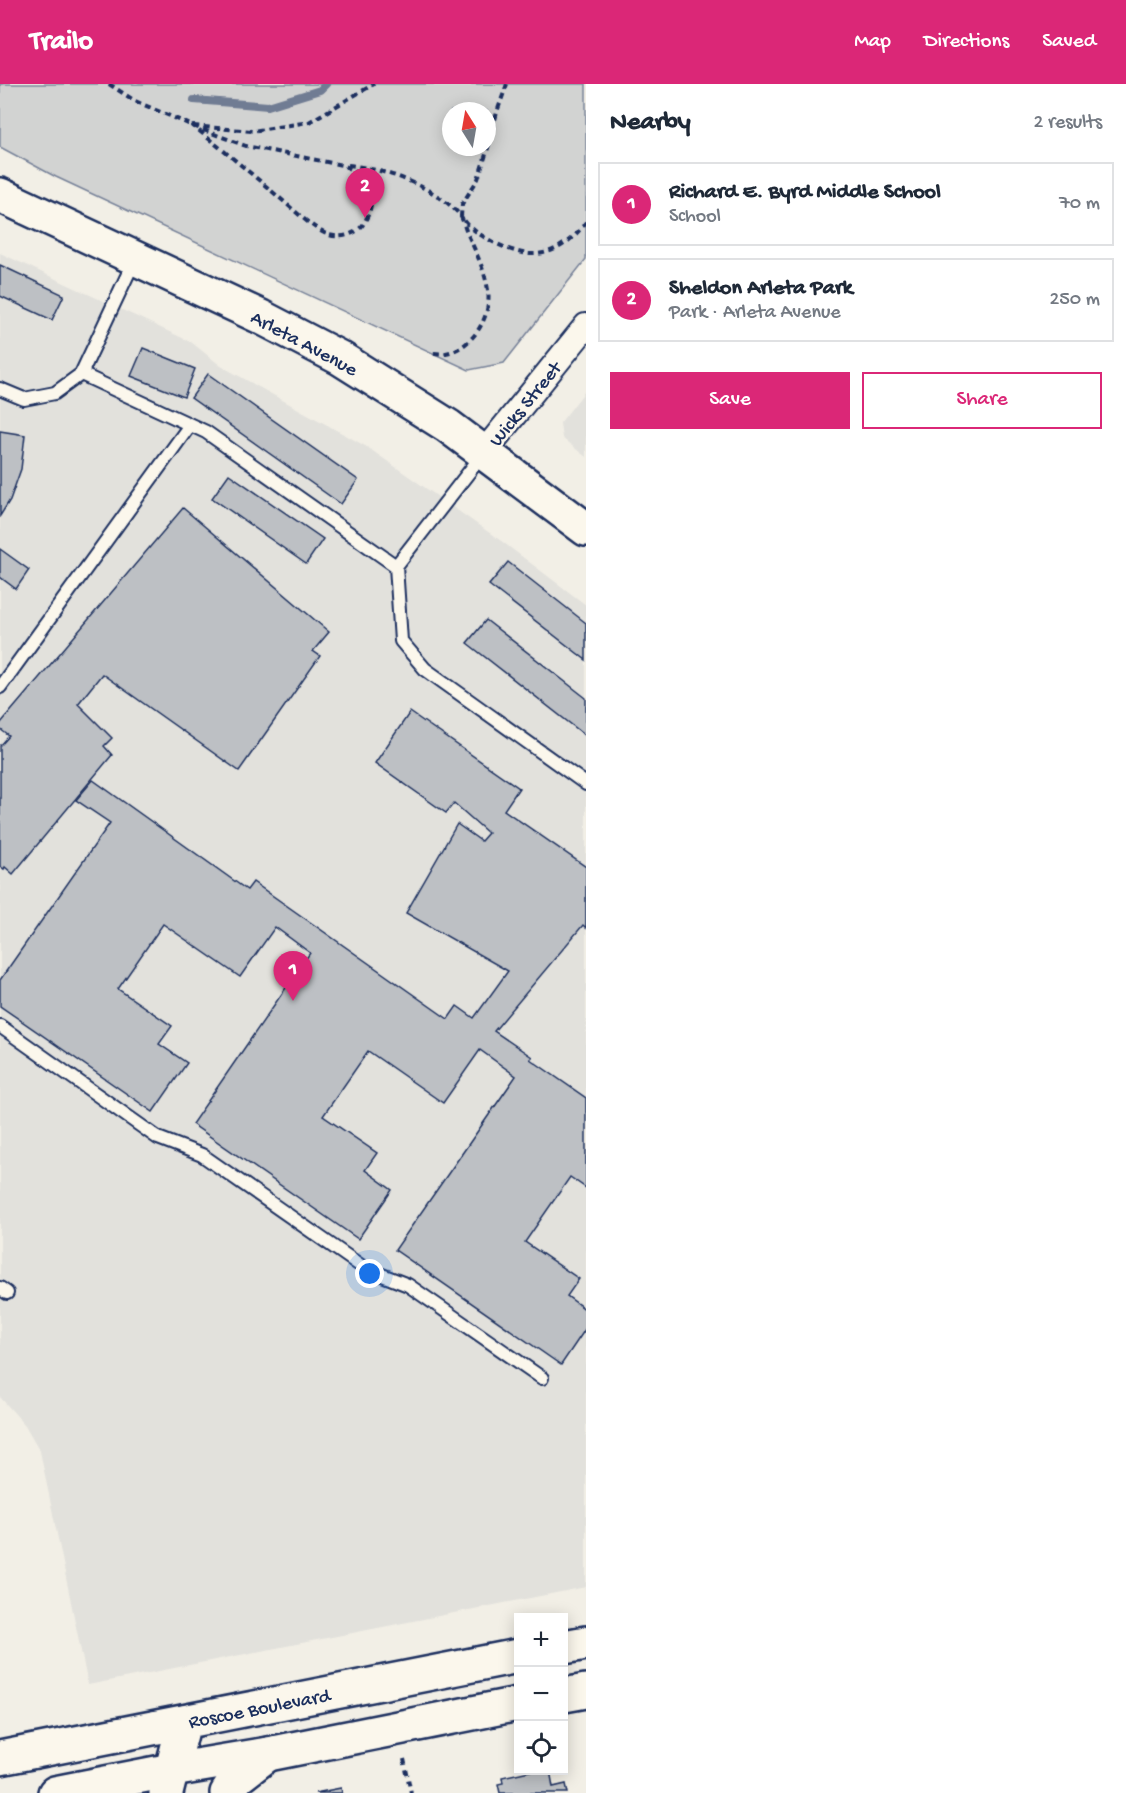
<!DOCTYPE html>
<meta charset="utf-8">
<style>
:root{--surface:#fff;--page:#f2f2f3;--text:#1f2937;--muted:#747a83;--line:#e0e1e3;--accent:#db2777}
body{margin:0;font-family:"Gochi Hand",sans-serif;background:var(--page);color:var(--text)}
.controls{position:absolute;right:18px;bottom:18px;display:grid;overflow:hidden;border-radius:0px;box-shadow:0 3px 15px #0003}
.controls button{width:54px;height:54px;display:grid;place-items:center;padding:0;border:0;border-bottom:2px solid var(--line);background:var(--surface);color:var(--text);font:30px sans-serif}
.compass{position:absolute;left:442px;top:18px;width:54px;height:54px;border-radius:50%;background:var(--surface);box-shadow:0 3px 15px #0003;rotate:349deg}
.you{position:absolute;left:370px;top:1190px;width:21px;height:21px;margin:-15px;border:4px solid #fff;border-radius:50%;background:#1a73e8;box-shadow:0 0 0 9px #1a73e833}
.badge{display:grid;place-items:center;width:39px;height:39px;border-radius:50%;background:var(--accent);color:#fff;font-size:20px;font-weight:700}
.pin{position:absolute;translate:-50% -50px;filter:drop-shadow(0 2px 3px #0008)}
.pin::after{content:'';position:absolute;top:32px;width:21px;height:18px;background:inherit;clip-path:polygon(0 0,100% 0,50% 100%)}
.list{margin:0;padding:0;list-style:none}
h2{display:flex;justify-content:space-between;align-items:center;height:78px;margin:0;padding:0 24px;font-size:26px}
h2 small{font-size:20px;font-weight:400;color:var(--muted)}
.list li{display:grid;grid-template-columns:39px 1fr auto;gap:18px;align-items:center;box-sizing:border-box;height:84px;margin:0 12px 12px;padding:0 12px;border:2px solid var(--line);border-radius:0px}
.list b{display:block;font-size:22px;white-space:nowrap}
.list p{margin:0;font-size:20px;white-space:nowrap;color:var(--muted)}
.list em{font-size:20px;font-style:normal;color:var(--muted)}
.actions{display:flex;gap:12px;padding:18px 24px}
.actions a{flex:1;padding:14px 0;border:2px solid var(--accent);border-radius:0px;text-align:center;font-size:21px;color:var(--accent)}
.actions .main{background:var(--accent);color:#fff}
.icon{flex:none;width:33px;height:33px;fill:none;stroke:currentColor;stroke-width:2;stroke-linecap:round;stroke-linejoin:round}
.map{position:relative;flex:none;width:586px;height:1709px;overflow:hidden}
header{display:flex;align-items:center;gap:36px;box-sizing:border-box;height:84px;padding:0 30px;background:var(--accent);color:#fff}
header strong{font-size:28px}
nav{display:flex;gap:33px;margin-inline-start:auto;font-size:21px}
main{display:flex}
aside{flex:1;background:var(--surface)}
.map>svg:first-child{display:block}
.built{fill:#e2e1dc}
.green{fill:#d2d3d2;stroke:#768198;stroke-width:1.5;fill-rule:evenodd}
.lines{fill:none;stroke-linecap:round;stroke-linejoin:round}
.stream{stroke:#707b93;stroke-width:8}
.building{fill:#bdc0c4;stroke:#1b2f5e;stroke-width:1.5}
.service-casing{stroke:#1b2f5e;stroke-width:16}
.minor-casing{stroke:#1b2f5e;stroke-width:28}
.secondary-casing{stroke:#1b2f5e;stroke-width:38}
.primary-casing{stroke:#1b2f5e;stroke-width:38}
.motorway-casing{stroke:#1b2f5e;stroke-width:38}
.path{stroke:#1b2f5e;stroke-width:4;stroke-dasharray:6 4.5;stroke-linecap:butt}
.service{stroke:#fbf7ec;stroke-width:12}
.minor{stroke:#fbf7ec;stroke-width:24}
.secondary{stroke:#fbf7ec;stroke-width:33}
.primary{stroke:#fbf7ec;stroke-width:33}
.motorway{stroke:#fbf7ec;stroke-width:33}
.labels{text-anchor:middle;stroke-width:4.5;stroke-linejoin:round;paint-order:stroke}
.street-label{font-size:20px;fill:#1b2f5e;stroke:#fbf7ec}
</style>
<header>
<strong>Trailo</strong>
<nav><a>Map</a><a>Directions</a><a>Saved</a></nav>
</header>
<main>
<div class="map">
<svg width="586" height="1709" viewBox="0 0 586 1709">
<rect width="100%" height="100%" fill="#f2efe6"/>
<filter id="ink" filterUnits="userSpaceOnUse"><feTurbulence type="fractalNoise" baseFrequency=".0167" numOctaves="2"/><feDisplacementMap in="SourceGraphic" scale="12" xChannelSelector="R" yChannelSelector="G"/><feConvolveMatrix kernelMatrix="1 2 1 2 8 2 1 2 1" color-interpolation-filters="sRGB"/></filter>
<g filter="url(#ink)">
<g class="built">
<path d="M 0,169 L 191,258 L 221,282 L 367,363 L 504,459 L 586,521 L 586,1503 L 88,1601 L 40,1367 L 25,1341 L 0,1313 Z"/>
<path d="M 586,306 L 586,373 L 562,354 L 560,339 Z"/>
</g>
<path class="green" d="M 0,0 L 586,0 L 586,175 L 504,279 L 469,286 L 56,93 L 0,63 ZM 451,27 L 487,27 L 487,63 L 451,63 Z"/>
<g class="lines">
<path class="stream" d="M 194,16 L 268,22 L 320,6 L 326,0"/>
</g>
<g class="building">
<path d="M 0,181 L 64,211 L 52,236 L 0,212 Z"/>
<path d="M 143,264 L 195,285 L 184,313 L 131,292 Z"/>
<path d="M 208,290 L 358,396 L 341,420 L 191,314 Z"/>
<path d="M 0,347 L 25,351 L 21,385 L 10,416 L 0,432 Z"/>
<path d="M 229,390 L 323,455 L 306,480 L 212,414 Z"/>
<path d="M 183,424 L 329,548 L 313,567 L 320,572 L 239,687 L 102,590 L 78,620 L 112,654 L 104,662 L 112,671 L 13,790 L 5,783 L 4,785 L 0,782 L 0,662 L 9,652 L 0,645 L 0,640 Z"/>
<path d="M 0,465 L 29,486 L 16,505 L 0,493 Z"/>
<path d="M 508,478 L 586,539 L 586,576 L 489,501 Z"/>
<path d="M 486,536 L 586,614 L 586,652 L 467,559 Z"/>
<path d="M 410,628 L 519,704 L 504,726 L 586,783 L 586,844 L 583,841 L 494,947 L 532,973 L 530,975 L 586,1014 L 586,1104 L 570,1093 L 525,1158 L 579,1195 L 567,1212 L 586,1226 L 586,1244 L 561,1281 L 395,1166 L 516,992 L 480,966 L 443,1019 L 368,967 L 323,1032 L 377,1069 L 365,1086 L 392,1106 L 358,1155 L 192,1040 L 310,869 L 275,843 L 240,893 L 163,840 L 118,905 L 172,942 L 159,960 L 187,979 L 153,1028 L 0,922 L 0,896 L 110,739 L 76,716 L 93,696 L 247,806 L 253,798 L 448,935 L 457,922 L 474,934 L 508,887 L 406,829 L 457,740 L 481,757 L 488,749 L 454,719 L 446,729 L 375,679 Z"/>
<path d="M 534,1686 L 550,1686 L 553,1703 L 566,1700 L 568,1709 L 500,1709 L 498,1700 L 503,1699 L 502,1693 Z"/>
<path d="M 341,1704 L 342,1709 L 315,1709 Z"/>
</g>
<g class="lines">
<g class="service-casing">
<g id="service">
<path d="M 81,290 L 206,348 L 396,482"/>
<path d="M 0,305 L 24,315 L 55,309 L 81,290 L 135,175"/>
<path d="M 483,370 L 396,482 L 401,557 L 425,585 L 586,700"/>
<path d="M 0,603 L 190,341"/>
<path d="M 0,942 L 158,1054 L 202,1071 L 364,1184 L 408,1201 L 542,1294"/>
<path d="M 0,1204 L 7,1209"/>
</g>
</g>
<g class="minor-casing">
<path id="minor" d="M 484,368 L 586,242"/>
</g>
<g class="secondary-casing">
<path id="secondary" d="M 0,111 L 261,233 L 340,274 L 448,342 L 586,445"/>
</g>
<g class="primary-casing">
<g id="primary">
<path d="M 564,1563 L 586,1559"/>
<path d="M 564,1611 L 586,1607"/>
<path d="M 0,1674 L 518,1572"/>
<path d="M 55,1709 L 172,1686 L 268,1670 L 518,1620"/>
</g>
</g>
<g class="motorway-casing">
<g id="motorway">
<path d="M 166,1709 L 184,1638"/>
<path d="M 227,1709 L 237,1694 L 268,1670"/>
</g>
</g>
<g class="path">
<path d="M 109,0 L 135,17 L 193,42 L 252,47 L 309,38 L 374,0"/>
<path d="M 507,0 L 497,28 L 488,64 L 478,95 L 462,120 L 461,132 C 465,137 469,143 474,146 C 486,156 515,170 531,170 C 554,171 573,156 586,138"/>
<path d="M 193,42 L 246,62 L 342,81 L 365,91 C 372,110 375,120 364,139 C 358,150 341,155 329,151 C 314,146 293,125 281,115 C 252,90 223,66 193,42 Z"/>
<path d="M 348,81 C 384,85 434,102 459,130 C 464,136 464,144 468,151 C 476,168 485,187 488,206 C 492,232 473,264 446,269 C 442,270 437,269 433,269"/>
<path d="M 404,1675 L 411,1709"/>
</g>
<use href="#service" class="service"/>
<use href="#minor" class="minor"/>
<use href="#secondary" class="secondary"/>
<use href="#primary" class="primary"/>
<use href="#motorway" class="motorway"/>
</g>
</g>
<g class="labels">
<g class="street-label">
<text transform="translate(305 258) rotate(28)" y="7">Arleta Avenue</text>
<text transform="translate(524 319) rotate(-51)" y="7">Wicks Street</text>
<text transform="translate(259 1623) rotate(-11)" y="7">Roscoe Boulevard</text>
</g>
</g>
</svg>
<div class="controls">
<button>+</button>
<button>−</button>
<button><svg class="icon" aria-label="locate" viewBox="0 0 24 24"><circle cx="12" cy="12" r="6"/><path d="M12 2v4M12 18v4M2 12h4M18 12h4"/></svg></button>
</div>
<svg class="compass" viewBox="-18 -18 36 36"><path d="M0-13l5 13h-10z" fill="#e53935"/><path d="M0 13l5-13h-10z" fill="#747a83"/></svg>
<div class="you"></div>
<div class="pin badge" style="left:293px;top:917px">1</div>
<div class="pin badge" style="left:365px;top:134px">2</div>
</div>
<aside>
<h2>Nearby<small>2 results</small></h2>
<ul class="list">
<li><span class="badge">1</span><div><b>Richard E. Byrd Middle School</b><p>School</p></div><em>70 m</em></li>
<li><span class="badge">2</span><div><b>Sheldon Arleta Park</b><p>Park · Arleta Avenue</p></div><em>250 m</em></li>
</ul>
<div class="actions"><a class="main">Save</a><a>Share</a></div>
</aside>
</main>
